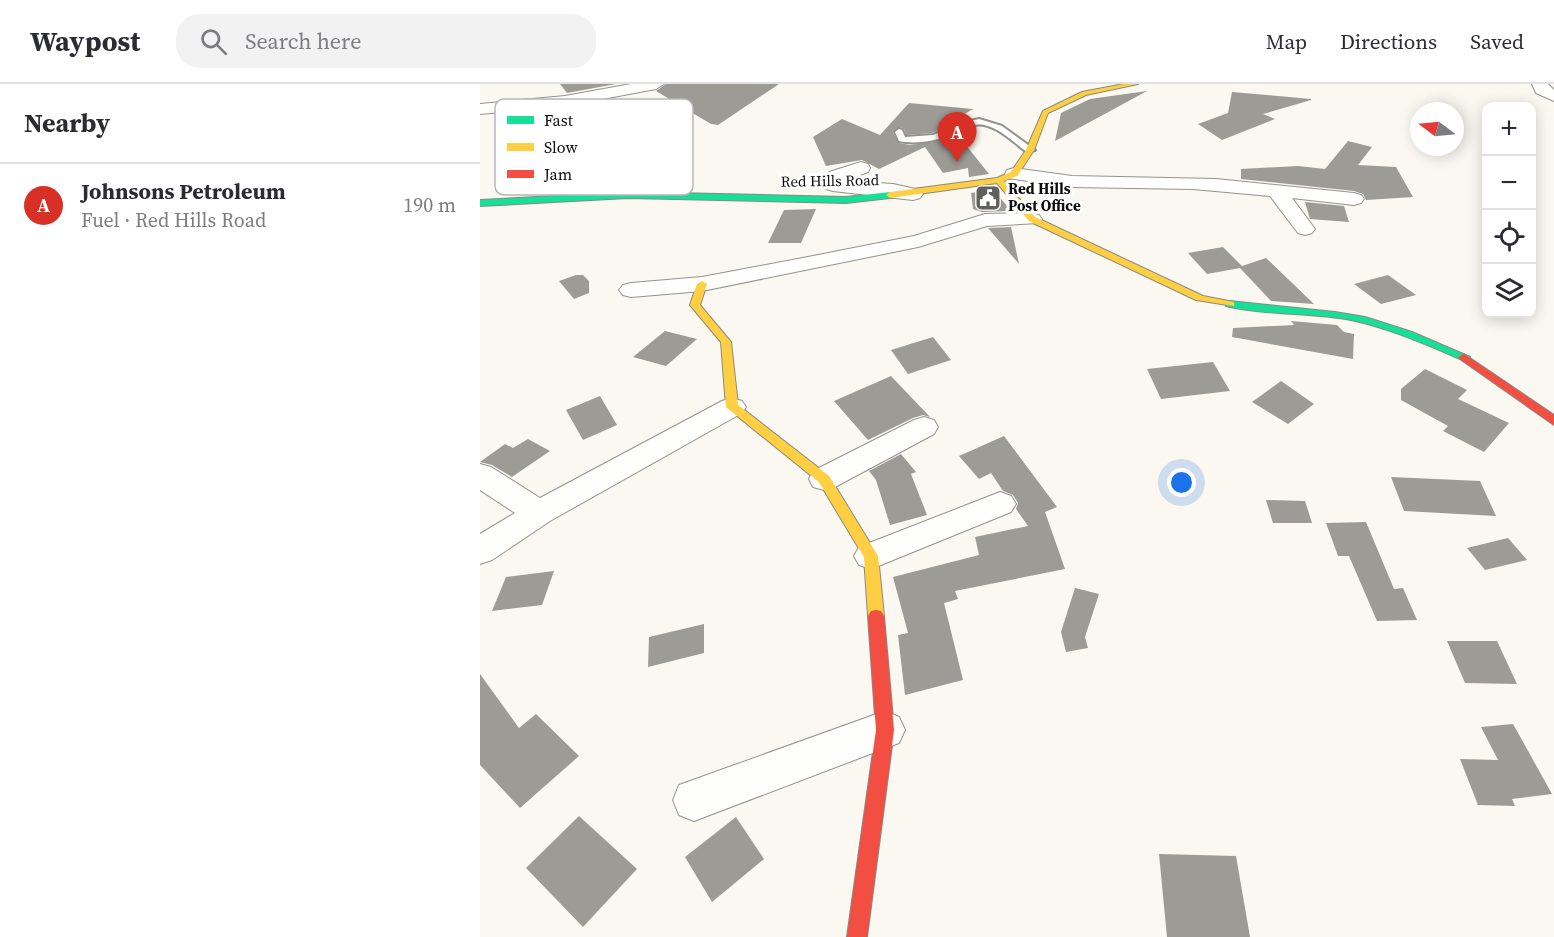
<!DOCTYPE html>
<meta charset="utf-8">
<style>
:root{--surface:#fff;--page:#f2f2f3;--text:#2b2b33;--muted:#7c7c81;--line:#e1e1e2;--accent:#d93025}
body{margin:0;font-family:"Source Serif 4",serif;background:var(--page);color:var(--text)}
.controls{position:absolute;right:18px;top:18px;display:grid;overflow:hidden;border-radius:12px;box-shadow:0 3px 15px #0003}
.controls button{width:54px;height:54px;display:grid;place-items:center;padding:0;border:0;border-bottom:2px solid var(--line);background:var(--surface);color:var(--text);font:30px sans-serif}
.compass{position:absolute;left:930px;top:18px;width:54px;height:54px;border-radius:50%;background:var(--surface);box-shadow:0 3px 15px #0003;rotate:286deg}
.you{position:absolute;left:702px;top:399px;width:21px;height:21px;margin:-15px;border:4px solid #fff;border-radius:50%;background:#1a73e8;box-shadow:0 0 0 9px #1a73e833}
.badge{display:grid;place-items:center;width:39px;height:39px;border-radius:50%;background:var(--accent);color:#fff;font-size:20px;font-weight:700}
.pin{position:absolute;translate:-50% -50px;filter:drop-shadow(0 2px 3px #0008)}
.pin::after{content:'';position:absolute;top:32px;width:21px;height:18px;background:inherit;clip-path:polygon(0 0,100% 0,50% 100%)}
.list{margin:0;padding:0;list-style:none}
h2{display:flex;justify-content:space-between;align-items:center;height:78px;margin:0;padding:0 24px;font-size:26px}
h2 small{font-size:20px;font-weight:400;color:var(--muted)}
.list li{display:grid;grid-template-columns:39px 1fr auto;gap:18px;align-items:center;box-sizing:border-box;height:84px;padding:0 24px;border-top:2px solid var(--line)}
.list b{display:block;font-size:22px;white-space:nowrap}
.list p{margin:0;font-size:20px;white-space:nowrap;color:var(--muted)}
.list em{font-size:20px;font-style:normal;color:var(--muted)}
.icon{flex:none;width:33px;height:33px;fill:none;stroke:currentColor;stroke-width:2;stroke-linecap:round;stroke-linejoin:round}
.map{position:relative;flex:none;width:1074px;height:853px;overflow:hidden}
header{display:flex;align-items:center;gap:36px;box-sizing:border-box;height:84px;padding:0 30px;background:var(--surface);border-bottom:2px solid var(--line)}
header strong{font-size:28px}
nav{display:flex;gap:33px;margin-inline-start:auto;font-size:21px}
.search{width:420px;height:54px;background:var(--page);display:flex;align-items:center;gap:15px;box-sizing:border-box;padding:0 21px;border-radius:24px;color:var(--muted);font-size:22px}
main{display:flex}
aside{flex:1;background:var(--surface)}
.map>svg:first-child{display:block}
.building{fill:#9d9b96}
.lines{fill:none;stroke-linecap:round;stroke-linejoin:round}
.lane-casing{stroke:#93928f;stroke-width:4}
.street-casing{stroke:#93928f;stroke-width:2}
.fast-casing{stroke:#8a8985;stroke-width:2}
.slow-casing{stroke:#8a8985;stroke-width:2}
.jam-casing{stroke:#8a8985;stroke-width:2}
.lane{fill:#fefefd;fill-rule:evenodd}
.street{fill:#fefefd;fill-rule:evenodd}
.fast{fill:#16e098;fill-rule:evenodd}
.slow{fill:#ffcf43;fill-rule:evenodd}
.jam{fill:#f24e42;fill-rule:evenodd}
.labels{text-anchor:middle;stroke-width:6;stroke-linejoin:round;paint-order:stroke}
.far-street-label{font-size:15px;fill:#0c0c0c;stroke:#fff}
.far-poi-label{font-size:15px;font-weight:bold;fill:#0c0c0c;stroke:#fff;text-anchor:start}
.key{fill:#fff;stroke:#b6b6b6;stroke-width:1.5}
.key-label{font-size:16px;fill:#0c0c0c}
</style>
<header>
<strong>Waypost</strong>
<div class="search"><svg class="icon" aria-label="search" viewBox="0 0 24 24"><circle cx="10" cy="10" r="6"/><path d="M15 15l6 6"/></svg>Search here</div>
<nav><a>Map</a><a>Directions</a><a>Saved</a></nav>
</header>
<main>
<aside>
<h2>Nearby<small></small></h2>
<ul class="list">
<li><span class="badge">A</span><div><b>Johnsons Petroleum</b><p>Fuel · Red Hills Road</p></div><em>190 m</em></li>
</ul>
</aside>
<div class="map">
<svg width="1074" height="853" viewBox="0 0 1074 853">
<rect width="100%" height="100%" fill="#faf8f0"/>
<g class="building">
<path d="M 80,0 L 136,0 L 87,9 Z"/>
<path d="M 186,0 L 299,0 L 238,41 L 231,40 L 176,7 Z"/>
<path d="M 667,7 L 575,57 L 581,29 L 610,15 Z"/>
<path d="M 752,8 L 831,15 L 831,16 L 783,30 L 795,35 L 742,56 L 718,40 L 748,29 Z"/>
<path d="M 429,19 L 493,25 L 468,40 L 470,41 L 452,49 L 426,51 L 424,45 L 420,43 L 413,49 L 419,59 L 430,61 L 454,58 L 477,50 L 509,90 L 489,93 L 488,84 L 463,89 L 445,63 L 399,85 L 382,76 L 346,82 L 333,53 L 362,35 L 400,51 Z"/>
<path d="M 868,57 L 892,63 L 878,81 L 916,83 L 933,113 L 886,116 L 883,110 L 874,107 L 761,95 L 761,85 L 818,82 L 845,85 Z"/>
<path d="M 513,105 L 527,122 L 528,127 L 502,128 L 493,125 L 491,109 Z"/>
<path d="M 825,118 L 864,122 L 869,138 L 830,135 Z"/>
<path d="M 336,125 L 321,159 L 288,159 L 304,126 Z"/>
<path d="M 531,143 L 539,180 L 508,144 Z"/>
<path d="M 743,163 L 762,182 L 786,174 L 834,220 L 791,217 L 760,184 L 727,190 L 708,169 Z"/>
<path d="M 96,191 L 103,191 L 109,197 L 109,209 L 94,215 L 79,197 Z"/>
<path d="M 908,191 L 936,211 L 901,220 L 874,200 Z"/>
<path d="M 811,237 L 857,241 L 864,248 L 874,250 L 873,275 L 752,253 L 753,244 L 814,241 Z"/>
<path d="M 185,247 L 217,255 L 186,282 L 153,273 Z"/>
<path d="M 453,253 L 471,276 L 428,290 L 411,266 Z"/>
<path d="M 733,278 L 750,307 L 681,315 L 667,285 Z"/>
<path d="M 945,285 L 987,306 L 978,315 L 1029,339 L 1004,368 L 963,347 L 968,342 L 921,316 L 921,305 Z"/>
<path d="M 411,292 L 450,333 L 443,331 L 433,334 L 388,356 L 354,317 Z"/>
<path d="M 801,297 L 834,320 L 808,340 L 772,318 Z"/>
<path d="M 120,312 L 137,341 L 103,356 L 86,326 Z"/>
<path d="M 524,352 L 577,423 L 565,428 L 585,485 L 475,507 L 478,515 L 464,519 L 483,596 L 425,611 L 418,551 L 428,549 L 413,493 L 499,471 L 495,453 L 548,442 L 536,425 L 538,419 L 533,411 L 523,407 L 511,389 L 499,395 L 479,372 Z"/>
<path d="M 48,355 L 70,367 L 32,393 L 12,381 L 0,378 L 25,360 L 33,364 Z"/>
<path d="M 421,370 L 436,388 L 431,390 L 447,431 L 410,441 L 396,396 L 389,387 Z"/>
<path d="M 911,393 L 1000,397 L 1016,432 L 924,427 Z"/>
<path d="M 786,416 L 825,417 L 832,439 L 793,439 Z"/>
<path d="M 886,438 L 914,505 L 923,504 L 937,536 L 897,537 L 869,472 L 858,472 L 846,439 Z"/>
<path d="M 1028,454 L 1047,476 L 1005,486 L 987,464 Z"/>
<path d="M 74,487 L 62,521 L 12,527 L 26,493 Z"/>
<path d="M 595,504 L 619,510 L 605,553 L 608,564 L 586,568 L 581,548 Z"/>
<path d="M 224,540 L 224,569 L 168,583 L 169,553 Z"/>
<path d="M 967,557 L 1017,557 L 1037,600 L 985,599 Z"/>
<path d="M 0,590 L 39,644 L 56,630 L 99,672 L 40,724 L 0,681 Z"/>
<path d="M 1033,640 L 1072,710 L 1032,715 L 1035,722 L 998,721 L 980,675 L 1018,676 L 1001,643 Z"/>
<path d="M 99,732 L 157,785 L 103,843 L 46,784 Z"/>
<path d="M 256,733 L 284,775 L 232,818 L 205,773 Z"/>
<path d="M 679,770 L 756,772 L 770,853 L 687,853 Z"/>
</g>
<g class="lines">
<g class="lane-casing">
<path id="lane" d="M 499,35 L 522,42 L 555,66 L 547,68 C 534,59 520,44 504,41 C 490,38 477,49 465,53 C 450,58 434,60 419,57 L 415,48 L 419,45 L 422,46 L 425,53 L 453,51 L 481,39 Z"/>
</g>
<g class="street-casing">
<g id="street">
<path d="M 151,0 L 184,0 L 176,5 L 85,22 L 0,30 L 0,20 L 85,12 Z"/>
<path d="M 1052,0 L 1068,0 L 1074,6 L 1074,17 L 1056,9 Z"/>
<path d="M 381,78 L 388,80 L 390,84 L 388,88 L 364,97 L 413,100 L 440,106 L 443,110 L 440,114 L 433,116 L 353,107 L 346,105 L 343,101 L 349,88 Z"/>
<path d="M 534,84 L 592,92 L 736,95 L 874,109 L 881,111 L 884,115 L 881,119 L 874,121 L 812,114 L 835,145 L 832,149 L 825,151 L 818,149 L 790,112 L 713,105 L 592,103 L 527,94 L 525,90 L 527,86 Z"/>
<path d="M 552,129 L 559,131 L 562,135 L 559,139 L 507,142 L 438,163 L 222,207 L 151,213 L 143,211 L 139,206 L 143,201 L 151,199 L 222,193 L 328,173 L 434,152 L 505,130 Z"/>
<path d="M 252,314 L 262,317 L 266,323 L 262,329 L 70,437 L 12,476 L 0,480 L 0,450 L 35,429 L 0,406 L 0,380 L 11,383 L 60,414 L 242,317 Z"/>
<path d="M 444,333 L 454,336 L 458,343 L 454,350 L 355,403 L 344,406 L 333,403 L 329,395 L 333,387 L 434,336 Z"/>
<path d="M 520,408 L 531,412 L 536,420 L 531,428 L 391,485 L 379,481 L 374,472 L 379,463 Z"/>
<path d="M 405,627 L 419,633 L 425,646 L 419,659 L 214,737 L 199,731 L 193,716 L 199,701 Z"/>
</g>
</g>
<g class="fast-casing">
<g id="fast">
<path d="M 148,108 L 366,113 L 410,108 L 414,111 L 410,114 L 366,119 L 148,114 L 0,122 L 0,116 Z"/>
<path d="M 750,217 L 855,228 L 885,233 L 932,248 L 990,273 L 984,276 L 980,275 C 945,260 909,244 871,236 C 830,228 787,232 746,222 L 746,218 Z"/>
</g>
</g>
<g class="slow-casing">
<g id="slow">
<path d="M 644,0 L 658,0 L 606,11 L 568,29 L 554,66 L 537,92 L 524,97 L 555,133 L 723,212 L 754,218 L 754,222 L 716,216 L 549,137 L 517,99 L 410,114 L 406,111 L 410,108 L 517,94 L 531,88 L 546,66 L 563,27 L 602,8 Z"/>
<path d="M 222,197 L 227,200 L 220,221 L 251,258 L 258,321 L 349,392 L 398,472 L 404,532 L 401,537 L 396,538 L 391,537 L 388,532 L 384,473 L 339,398 L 246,323 L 241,258 L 210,221 L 217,200 Z"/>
</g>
</g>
<g class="jam-casing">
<g id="jam">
<path d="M 984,270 L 1074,331 L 1074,341 L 980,275 L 978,273 Z"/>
<path d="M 396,526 L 401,527 L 404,532 L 414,646 L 387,853 L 367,853 L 396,646 L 388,532 L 391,527 Z"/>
</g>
</g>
<use href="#lane" class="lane"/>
<use href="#street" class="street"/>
<use href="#fast" class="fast"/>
<use href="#slow" class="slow"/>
<use href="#jam" class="jam"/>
</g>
<defs>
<g id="civic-square" transform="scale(1.35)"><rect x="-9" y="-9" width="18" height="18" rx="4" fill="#5f5f5c" stroke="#fff"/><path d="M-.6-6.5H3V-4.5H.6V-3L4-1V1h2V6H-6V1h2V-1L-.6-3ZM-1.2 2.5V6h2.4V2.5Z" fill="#fff"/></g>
</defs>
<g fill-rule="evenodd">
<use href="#civic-square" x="508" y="114"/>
</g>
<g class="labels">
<g class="far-street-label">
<text transform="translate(350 97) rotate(-1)" y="5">Red Hills Road</text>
</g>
<g class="far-poi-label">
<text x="528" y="110">Red Hills<tspan x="528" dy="17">Post Office</tspan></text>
</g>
</g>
<rect x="15" y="15" width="198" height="96" rx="9" class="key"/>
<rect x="27" y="32" width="27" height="8" fill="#16e098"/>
<rect x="27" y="59" width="27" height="8" fill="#ffcf43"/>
<rect x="27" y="86" width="27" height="8" fill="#f24e42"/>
<g class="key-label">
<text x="64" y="42">Fast</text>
<text x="64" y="69">Slow</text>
<text x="64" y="96">Jam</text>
</g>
</svg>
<div class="controls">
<button>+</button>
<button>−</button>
<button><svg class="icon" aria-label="locate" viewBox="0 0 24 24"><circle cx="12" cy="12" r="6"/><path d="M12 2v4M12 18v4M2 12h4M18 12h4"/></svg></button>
<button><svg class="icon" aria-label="layers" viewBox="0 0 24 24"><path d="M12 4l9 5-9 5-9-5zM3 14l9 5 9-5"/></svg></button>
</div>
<svg class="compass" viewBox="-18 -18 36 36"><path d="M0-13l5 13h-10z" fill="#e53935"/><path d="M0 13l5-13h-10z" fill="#7c7c81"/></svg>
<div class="you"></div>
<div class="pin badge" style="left:477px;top:78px">A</div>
</div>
</main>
